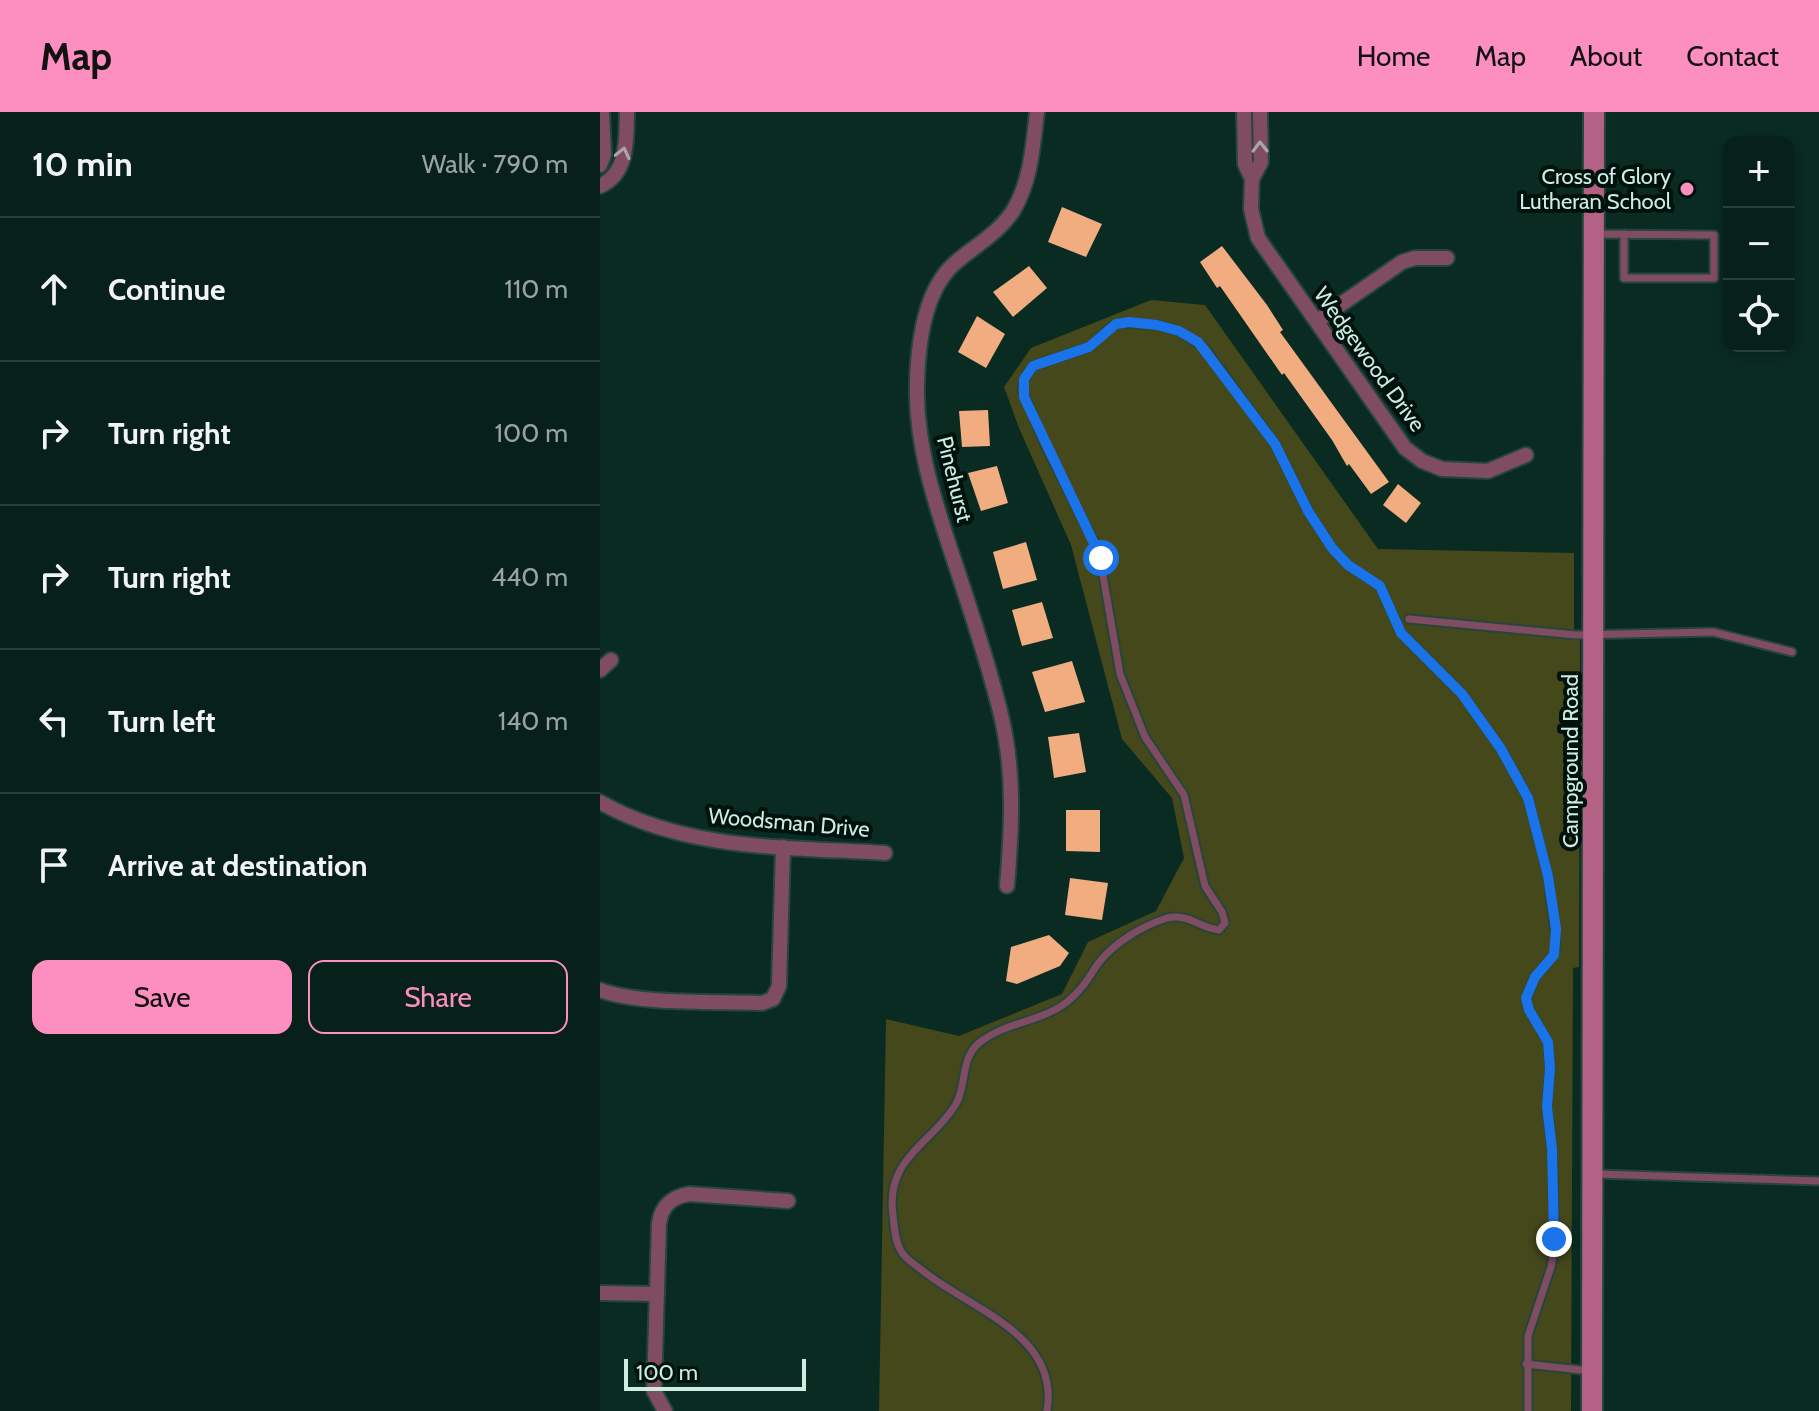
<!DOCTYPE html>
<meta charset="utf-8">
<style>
:root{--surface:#07201a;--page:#102823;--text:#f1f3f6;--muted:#98a3a2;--line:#283e39;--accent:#fd8ec0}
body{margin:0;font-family:Cabin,sans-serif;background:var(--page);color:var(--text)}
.controls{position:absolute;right:24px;top:24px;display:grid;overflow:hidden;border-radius:16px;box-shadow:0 4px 12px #0003}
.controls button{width:72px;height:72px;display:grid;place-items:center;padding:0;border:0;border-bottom:2px solid var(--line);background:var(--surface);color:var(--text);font:40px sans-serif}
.scale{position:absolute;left:24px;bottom:20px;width:182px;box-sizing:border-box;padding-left:8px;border:4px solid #ceece2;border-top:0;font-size:22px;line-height:28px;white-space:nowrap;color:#ceece2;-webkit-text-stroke:6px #00120c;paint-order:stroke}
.stop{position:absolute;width:24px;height:24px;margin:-18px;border:6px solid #1a73e8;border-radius:50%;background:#fff}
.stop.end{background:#1a73e8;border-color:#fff;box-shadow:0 2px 8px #0008}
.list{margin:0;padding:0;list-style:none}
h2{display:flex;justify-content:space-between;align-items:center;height:104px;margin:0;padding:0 32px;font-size:34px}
h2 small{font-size:26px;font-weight:400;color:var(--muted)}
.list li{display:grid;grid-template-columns:52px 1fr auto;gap:24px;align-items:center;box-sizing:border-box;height:144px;padding:0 32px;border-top:2px solid var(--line)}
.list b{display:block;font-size:30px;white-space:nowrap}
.list em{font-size:26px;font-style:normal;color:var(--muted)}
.actions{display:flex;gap:16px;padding:24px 32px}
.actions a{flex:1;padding:18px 0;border:2px solid var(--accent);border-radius:16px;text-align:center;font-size:28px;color:var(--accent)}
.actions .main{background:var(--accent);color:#111}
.icon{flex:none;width:44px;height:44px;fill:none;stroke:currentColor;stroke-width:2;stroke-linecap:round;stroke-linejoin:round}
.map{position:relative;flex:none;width:1219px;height:1299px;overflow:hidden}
header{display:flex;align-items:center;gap:48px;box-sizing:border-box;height:112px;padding:0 40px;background:var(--accent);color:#111}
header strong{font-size:38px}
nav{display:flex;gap:44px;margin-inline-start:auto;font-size:28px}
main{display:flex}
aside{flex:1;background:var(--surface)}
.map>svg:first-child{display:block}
.green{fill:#44481b}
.building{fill:#f1ac80}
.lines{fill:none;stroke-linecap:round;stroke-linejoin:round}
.lane-casing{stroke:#25463d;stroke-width:11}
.street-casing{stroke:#25463d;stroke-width:18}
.secondary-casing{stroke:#25463d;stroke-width:24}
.lane{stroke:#804c62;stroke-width:7}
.street{stroke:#804c62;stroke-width:14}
.secondary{stroke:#b36185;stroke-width:20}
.oneway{stroke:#aba4a8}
.route{stroke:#1a73e8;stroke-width:10}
.poi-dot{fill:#fd8ec0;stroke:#00120c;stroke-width:3}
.labels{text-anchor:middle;stroke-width:8;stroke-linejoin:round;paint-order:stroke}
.poi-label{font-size:22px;fill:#ceece2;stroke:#00120c;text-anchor:end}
.street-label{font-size:22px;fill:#ceece2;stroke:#00120c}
</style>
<header>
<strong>Map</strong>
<nav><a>Home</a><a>Map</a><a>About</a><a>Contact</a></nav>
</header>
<main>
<aside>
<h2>10 min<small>Walk · 790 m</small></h2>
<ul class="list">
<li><svg class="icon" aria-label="ahead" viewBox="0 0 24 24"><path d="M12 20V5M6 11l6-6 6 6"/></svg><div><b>Continue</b></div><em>110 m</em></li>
<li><svg class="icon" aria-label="right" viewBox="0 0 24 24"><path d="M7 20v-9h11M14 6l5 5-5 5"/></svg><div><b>Turn right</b></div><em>100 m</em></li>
<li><svg class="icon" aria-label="right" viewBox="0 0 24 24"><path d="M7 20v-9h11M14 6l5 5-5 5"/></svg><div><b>Turn right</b></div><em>440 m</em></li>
<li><svg class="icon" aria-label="left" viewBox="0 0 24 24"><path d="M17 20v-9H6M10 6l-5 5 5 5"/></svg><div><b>Turn left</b></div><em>140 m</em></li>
<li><svg class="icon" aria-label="arrive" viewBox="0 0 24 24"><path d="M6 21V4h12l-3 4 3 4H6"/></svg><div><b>Arrive at destination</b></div></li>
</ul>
<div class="actions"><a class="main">Save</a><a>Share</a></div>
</aside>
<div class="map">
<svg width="1219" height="1299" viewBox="0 0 1219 1299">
<rect width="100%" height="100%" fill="#092b22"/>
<path class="green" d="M 551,188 L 605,193 L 778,437 L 974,441 L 974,525 L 980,526 L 979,855 L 973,856 L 971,1299 L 279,1299 L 286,907 L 359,924 L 462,882 L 488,830 L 556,799 L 584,746 L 572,686 L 522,627 L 471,433 L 419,316 L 404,275 L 431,236 Z"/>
<g class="building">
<path d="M 462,95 L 502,112 L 486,145 L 448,130 Z"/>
<path d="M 622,134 L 667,193 L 683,218 L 680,220 L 789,370 L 771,382 L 749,352 L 747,354 L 732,328 L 684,261 L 682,263 L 620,174 L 617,176 L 600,150 Z"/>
<path d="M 429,154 L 447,176 L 413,205 L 393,180 Z"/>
<path d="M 377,204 L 405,222 L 386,256 L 358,240 Z"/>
<path d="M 388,298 L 390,334 L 362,335 L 359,299 Z"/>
<path d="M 397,354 L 408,391 L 381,399 L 368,361 Z"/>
<path d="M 798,372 L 821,391 L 806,411 L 783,393 Z"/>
<path d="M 426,430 L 437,468 L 403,477 L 393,440 Z"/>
<path d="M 442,490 L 453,526 L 422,534 L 412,498 Z"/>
<path d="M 472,549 L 485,590 L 445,600 L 432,560 Z"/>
<path d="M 479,621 L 486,660 L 454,666 L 448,625 Z"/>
<path d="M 466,698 L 500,698 L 500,740 L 466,739 Z"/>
<path d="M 470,766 L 508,771 L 502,808 L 465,803 Z"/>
<path d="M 449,823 L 469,841 L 460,854 L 417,872 L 406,869 L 411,835 Z"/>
</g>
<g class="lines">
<g class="lane-casing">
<g id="lane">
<path d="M 996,122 L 1114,123 L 1114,166 L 1024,166 L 1024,122"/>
<path d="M 809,507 L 976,523 L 1113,520 L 1192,540"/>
<path d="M 996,1062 L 1219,1069"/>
<path d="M 926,1252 L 990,1259"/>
<path d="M 447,1299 C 460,1223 372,1198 323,1159 C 316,1153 305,1147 301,1139 C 295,1129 294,1114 293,1103 C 285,1046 331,1033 356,992 C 367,973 360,947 379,931 C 405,910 441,910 467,890 C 481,879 488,867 497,853 C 513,831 542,814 567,806 C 588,801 600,816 619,818 L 625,811 L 622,800 L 605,774 L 584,683 L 545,625 L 520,562 L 499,440 L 445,333 L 422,278 L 424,267 L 433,254 L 489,235 L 512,214 L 522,211 L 557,213 L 579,219 L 605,236 L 675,332 L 708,399 L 732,436 L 748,453 L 780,474 L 801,521 L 862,582 L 901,637 L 928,686 L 948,764 L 956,829 L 954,843 L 935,865 L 926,886 L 929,898 L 948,930 L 950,956 L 947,995 L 952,1037 L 955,1134 L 951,1155 L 928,1224 L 928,1299"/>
</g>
</g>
<g class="street-casing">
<g id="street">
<path d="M 644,0 L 645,52 L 652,67 L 651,97 L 658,126 L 805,336 L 822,349 L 842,357 L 888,359 L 926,343"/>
<path d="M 0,53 L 4,43 L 2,0"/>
<path d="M 652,67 L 661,50 L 660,0"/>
<path d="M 0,74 C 29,61 26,27 27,0"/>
<path d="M 717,209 L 802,150 L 815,146 L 847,146"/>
<path d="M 0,558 L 11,548"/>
<path d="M 0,690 C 86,739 189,735 285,741"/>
<path d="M 407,774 C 412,714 415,658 400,599 C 387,546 369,494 352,442 C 334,388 315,329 317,271 C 318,232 324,179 354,152 C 374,134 398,122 413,99 C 431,69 433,34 437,0"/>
<path d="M 0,878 C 40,893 117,889 162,891 L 173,887 L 179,874 L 183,735"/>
<path d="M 0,1181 L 57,1182"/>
<path d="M 65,1299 L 54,1279 L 59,1111 C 62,1093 72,1085 89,1082 L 188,1089"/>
</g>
</g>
<g class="secondary-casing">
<path id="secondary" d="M 992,1299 L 994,0"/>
</g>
<use href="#lane" class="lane"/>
<use href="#street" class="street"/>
<use href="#secondary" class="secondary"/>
</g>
<defs><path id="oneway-chevron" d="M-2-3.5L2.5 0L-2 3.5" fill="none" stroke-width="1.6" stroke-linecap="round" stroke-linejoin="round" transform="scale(2)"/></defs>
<g class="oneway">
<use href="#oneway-chevron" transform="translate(660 35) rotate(-91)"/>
<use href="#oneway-chevron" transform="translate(23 41) rotate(-77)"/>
</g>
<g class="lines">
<path class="route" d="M 501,446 L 424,285 L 424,267 L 433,254 L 489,235 L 516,212 L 529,210 L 557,213 L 579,219 L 598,230 L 675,332 L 708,399 L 732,436 L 748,453 L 780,474 L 801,521 L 862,582 L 901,637 L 928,686 L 948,764 L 956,817 L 954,843 L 935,865 L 926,886 L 929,898 L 948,930 L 950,956 L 947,995 L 952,1037 L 954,1127"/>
</g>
<circle class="poi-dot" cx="1087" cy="77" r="8"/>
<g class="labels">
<g class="poi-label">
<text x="1071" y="72">Cross of Glory<tspan x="1071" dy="25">Lutheran School</tspan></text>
</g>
<g class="street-label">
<text transform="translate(770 247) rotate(54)" y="8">Wedgewood Drive</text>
<text transform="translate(355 367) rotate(76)" y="8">Pinehurst</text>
<text transform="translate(970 649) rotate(-90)" y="8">Campground Road</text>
<text transform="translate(189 710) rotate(5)" y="8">Woodsman Drive</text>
</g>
</g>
</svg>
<div class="controls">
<button>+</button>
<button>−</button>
<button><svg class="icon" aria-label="locate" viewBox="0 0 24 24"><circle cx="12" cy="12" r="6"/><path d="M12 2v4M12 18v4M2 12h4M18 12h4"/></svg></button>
</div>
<div class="scale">100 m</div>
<div class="stop" style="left:501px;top:446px"></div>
<div class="stop end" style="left:954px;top:1127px"></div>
</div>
</main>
